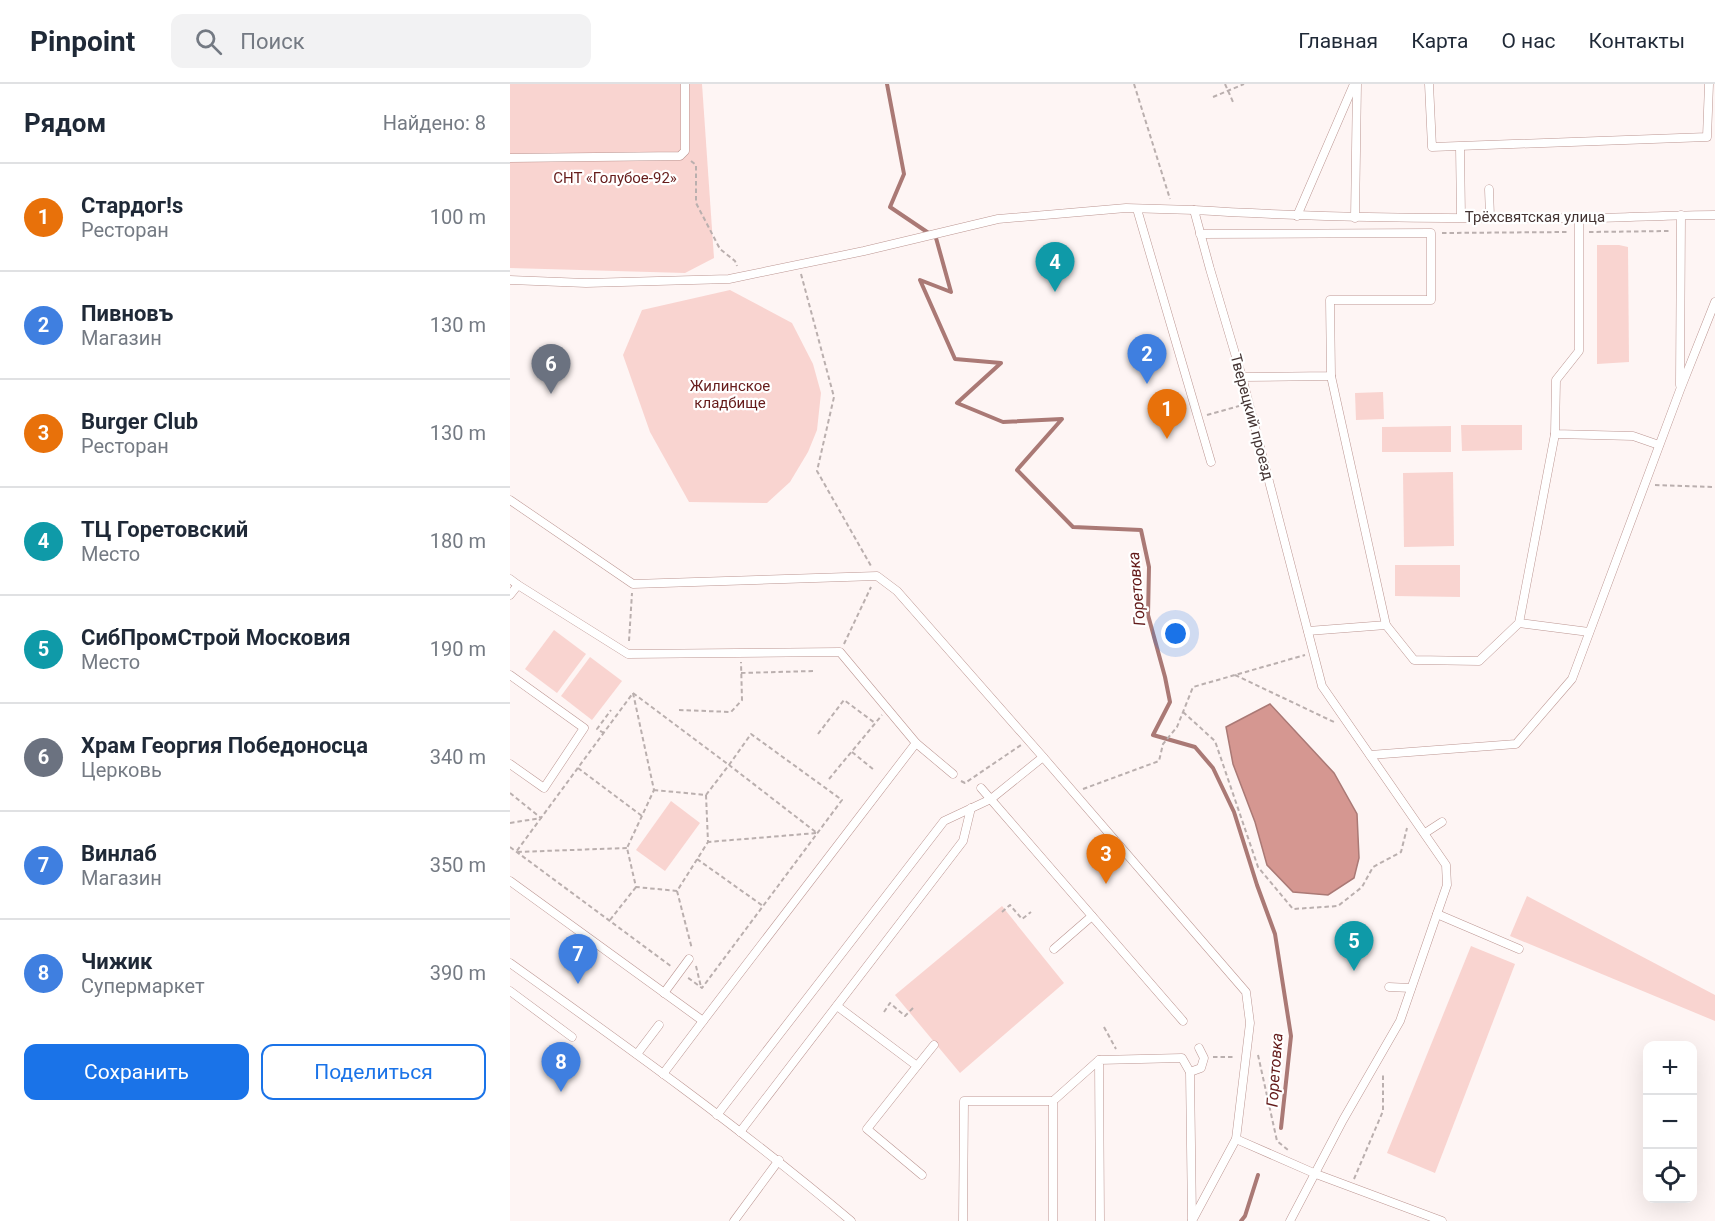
<!DOCTYPE html>
<html lang="ru">
<meta charset="utf-8">
<style>
:root{--surface:#fff;--page:#f2f2f3;--text:#1f2937;--muted:#747a83;--line:#e0e1e3;--accent:#1a73e8}
body{margin:0;font-family:Roboto,sans-serif;background:var(--page);color:var(--text)}
.controls{position:absolute;right:18px;bottom:18px;display:grid;overflow:hidden;border-radius:12px;box-shadow:0 6px 24px #0002}
.controls button{width:54px;height:54px;display:grid;place-items:center;padding:0;border:0;border-bottom:2px solid var(--line);background:var(--surface);color:var(--text);font:30px sans-serif}
.you{position:absolute;left:666px;top:550px;width:21px;height:21px;margin:-15px;border:4px solid #fff;border-radius:50%;background:#1a73e8;box-shadow:0 0 0 9px #1a73e833}
.badge{display:grid;place-items:center;width:39px;height:39px;border-radius:50%;background:var(--accent);color:#fff;font-size:20px;font-weight:700}
.pin{position:absolute;translate:-50% -50px;filter:drop-shadow(0 2px 3px #0008)}
.pin::after{content:'';position:absolute;top:32px;width:21px;height:18px;background:inherit;clip-path:polygon(0 0,100% 0,50% 100%)}
.list{margin:0;padding:0;list-style:none}
h2{display:flex;justify-content:space-between;align-items:center;height:78px;margin:0;padding:0 24px;font-size:26px}
h2 small{font-size:20px;font-weight:400;color:var(--muted)}
.list li{display:grid;grid-template-columns:39px 1fr auto;gap:18px;align-items:center;box-sizing:border-box;height:108px;padding:0 24px;border-top:2px solid var(--line)}
.list b{display:block;font-size:22px;white-space:nowrap}
.list p{margin:0;font-size:20px;white-space:nowrap;color:var(--muted)}
.list em{font-size:20px;font-style:normal;color:var(--muted)}
.actions{display:flex;gap:12px;padding:18px 24px}
.actions a{flex:1;padding:14px 0;border:2px solid var(--accent);border-radius:12px;text-align:center;font-size:21px;color:var(--accent)}
.actions .main{background:var(--accent);color:#fff}
.icon{flex:none;width:33px;height:33px;fill:none;stroke:currentColor;stroke-width:2;stroke-linecap:round;stroke-linejoin:round}
.map{position:relative;flex:none;width:1205px;height:1137px;overflow:hidden}
header{display:flex;align-items:center;gap:36px;box-sizing:border-box;height:84px;padding:0 30px;background:var(--surface);border-bottom:2px solid var(--line)}
header strong{font-size:28px}
nav{display:flex;gap:33px;margin-inline-start:auto;font-size:21px}
.search{width:420px;height:54px;background:var(--page);display:flex;align-items:center;gap:15px;box-sizing:border-box;padding:0 21px;border-radius:12px;color:var(--muted);font-size:22px}
main{display:flex}
aside{flex:1;background:var(--surface)}
.map>svg:first-child{display:block}
.green{fill:#f9d4d0}
.water{fill:#d59791;stroke:#aa7975;stroke-width:1.5}
.lines{fill:none;stroke-linecap:round;stroke-linejoin:round}
.stream{stroke:#aa7975;stroke-width:4}
.service-casing{stroke:#bc9692;stroke-width:9}
.path{stroke:#baafae;stroke-width:2;stroke-dasharray:4.5 3;stroke-linecap:butt}
.service{stroke:#fff;stroke-width:8}
.labels{text-anchor:middle;stroke-width:4.5;stroke-linejoin:round;paint-order:stroke}
.park-label{font-size:15px;fill:#661c1b;stroke:#fff}
.street-label{font-size:15px;fill:#443433;stroke:#fff}
.water-label{font-size:16px;font-style:italic;fill:#631a19;stroke:#fff}
</style>
<header>
<strong>Pinpoint</strong>
<div class="search"><svg class="icon" aria-label="search" viewBox="0 0 24 24"><circle cx="10" cy="10" r="6"/><path d="M15 15l6 6"/></svg>Поиск</div>
<nav><a>Главная</a><a>Карта</a><a>О нас</a><a>Контакты</a></nav>
</header>
<main>
<aside>
<h2>Рядом<small>Найдено: 8</small></h2>
<ul class="list">
<li><span class="badge" style="background:#e8710a">1</span><div><b>Стардог!s</b><p>Ресторан</p></div><em>100 m</em></li>
<li><span class="badge" style="background:#3f7fe0">2</span><div><b>Пивновъ</b><p>Магазин</p></div><em>130 m</em></li>
<li><span class="badge" style="background:#e8710a">3</span><div><b>Burger Club</b><p>Ресторан</p></div><em>130 m</em></li>
<li><span class="badge" style="background:#0f9aa8">4</span><div><b>ТЦ Горетовский</b><p>Место</p></div><em>180 m</em></li>
<li><span class="badge" style="background:#0f9aa8">5</span><div><b>СибПромСтрой Московия</b><p>Место</p></div><em>190 m</em></li>
<li><span class="badge" style="background:#6b7280">6</span><div><b>Храм Георгия Победоносца</b><p>Церковь</p></div><em>340 m</em></li>
<li><span class="badge" style="background:#3f7fe0">7</span><div><b>Винлаб</b><p>Магазин</p></div><em>350 m</em></li>
<li><span class="badge" style="background:#3f7fe0">8</span><div><b>Чижик</b><p>Супермаркет</p></div><em>390 m</em></li>
</ul>
<div class="actions"><a class="main">Сохранить</a><a>Поделиться</a></div>
</aside>
<div class="map">
<svg width="1205" height="1137" viewBox="0 0 1205 1137">
<rect width="100%" height="100%" fill="#fef5f4"/>
<g class="green">
<path d="M 0,0 L 192,0 L 204,174 L 175,189 L 0,184 Z"/>
<path d="M 1087,161 L 1109,161 L 1118,163 L 1119,278 L 1087,280 Z"/>
<path d="M 220,206 L 282,239 L 303,280 L 311,309 L 307,346 L 298,368 L 280,398 L 257,419 L 179,418 L 140,348 L 113,271 L 132,226 Z"/>
<path d="M 873,308 L 874,335 L 846,336 L 845,309 Z"/>
<path d="M 951,341 L 1012,341 L 1012,366 L 952,367 Z"/>
<path d="M 941,342 L 941,368 L 872,368 L 872,343 Z"/>
<path d="M 943,388 L 944,462 L 894,463 L 893,389 Z"/>
<path d="M 885,481 L 950,481 L 950,513 L 885,512 Z"/>
<path d="M 44,546 L 76,570 L 47,609 L 15,585 Z"/>
<path d="M 80,573 L 112,597 L 82,636 L 51,612 Z"/>
<path d="M 161,717 L 190,739 L 155,787 L 126,766 Z"/>
<path d="M 1017,812 L 1205,911 L 1205,937 L 1000,852 Z"/>
<path d="M 492,822 L 554,899 L 450,989 L 385,911 Z"/>
<path d="M 961,862 L 1005,880 L 925,1089 L 877,1069 Z"/>
</g>
<path class="water" d="M 760,620 L 824,689 L 847,730 L 849,774 L 844,794 L 818,811 L 783,808 L 757,781 L 745,738 L 723,680 L 716,643 Z"/>
<g class="lines">
<g class="stream">
<path d="M 377,0 L 394,90 L 380,123 L 426,154 L 441,208 L 410,196 L 445,275 L 491,279 L 447,319 L 493,338 L 552,335 L 507,386 L 563,443 L 631,446 L 639,483 L 638,531 L 655,593 L 660,618 L 643,651 L 685,663 L 703,684 L 724,728 L 747,801 L 765,850 L 781,952 L 771,1044"/>
<path d="M 731,1137 L 735,1132 L 748,1091"/>
</g>
<g class="service-casing">
<g id="service">
<path d="M 919,0 L 922,63 L 1197,53 L 1199,0"/>
<path d="M 950,63 L 951,133"/>
<path d="M 0,74 L 170,72 L 175,67 L 175,0"/>
<path d="M 979,105 L 980,133"/>
<path d="M 627,125 L 701,378"/>
<path d="M 787,132 L 844,0"/>
<path d="M 845,134 L 847,0"/>
<path d="M 1069,134 L 1069,267 L 1046,296 L 1045,350 L 1123,352 L 1149,361"/>
<path d="M 690,150 L 921,149 L 921,216 L 820,216 L 821,292 L 732,293"/>
<path d="M 0,196 L 76,199 L 219,195 L 354,167 L 488,135 L 616,124 L 684,126"/>
<path d="M 1170,301 L 1171,131"/>
<path d="M 0,416 L 123,500 L 367,492 L 387,507 L 533,673 L 736,908 L 740,939 L 726,1055 L 682,1137"/>
<path d="M 0,495 L 8,501"/>
<path d="M 0,511 L 8,501 L 118,570 L 330,568 L 406,659 L 193,937 L 0,797"/>
<path d="M 1009,539 L 1079,548"/>
<path d="M 876,541 L 904,576 L 969,577 L 1009,539 L 1045,350"/>
<path d="M 798,547 L 876,541 L 821,292"/>
<path d="M 0,591 L 74,644 L 34,704 L 0,680"/>
<path d="M 406,659 L 443,690"/>
<path d="M 860,671 L 1006,660 L 1062,595 L 1170,306 L 1205,218"/>
<path d="M 471,704 L 673,937"/>
<path d="M 915,749 L 932,738"/>
<path d="M 927,830 L 1009,865"/>
<path d="M 544,865 L 582,832"/>
<path d="M 0,879 C 116,962 232,1045 341,1137"/>
<path d="M 879,903 L 901,904"/>
<path d="M 0,907 L 62,953"/>
<path d="M 154,909 L 179,875"/>
<path d="M 327,922 L 407,982 L 357,1045 L 412,1091"/>
<path d="M 127,970 L 149,941"/>
<path d="M 407,982 L 424,961"/>
<path d="M 680,988 L 691,984 L 694,974 L 689,964"/>
<path d="M 153,990 L 193,937"/>
<path d="M 543,1017 L 543,1137"/>
<path d="M 207,1031 L 434,737 L 481,715 L 533,673"/>
<path d="M 230,1048 L 453,757 L 461,724"/>
<path d="M 726,1055 L 806,1090 L 932,1137"/>
<path d="M 224,1137 L 269,1076"/>
<path d="M 453,1137 L 454,1017 L 543,1017 L 589,976"/>
<path d="M 590,1137 L 589,976 L 672,974 L 680,988 L 682,1135"/>
<path d="M 780,1137 L 833,1036 L 890,937 L 937,801 L 936,781 L 812,602 L 732,293 L 700,185 L 684,126 C 812,134 940,135 1068,134 C 1114,134 1159,131 1205,131"/>
</g>
</g>
<g class="path">
<path d="M 624,0 L 660,115"/>
<path d="M 715,0 L 723,18"/>
<path d="M 703,13 L 734,0"/>
<path d="M 181,77 L 186,81 L 186,119 L 210,165 L 225,177 L 227,182"/>
<path d="M 1079,148 L 1161,147"/>
<path d="M 932,149 L 1059,148"/>
<path d="M 291,190 L 324,313 L 307,387 L 361,482"/>
<path d="M 697,331 L 729,322"/>
<path d="M 1145,401 L 1205,403"/>
<path d="M 119,557 L 122,509"/>
<path d="M 334,560 L 361,503"/>
<path d="M 231,589 L 303,587"/>
<path d="M 725,591 L 824,638"/>
<path d="M 123,609 L 219,681 L 241,650 L 332,716 L 192,904 L 177,893"/>
<path d="M 123,609 L 144,706 L 117,764 L 126,803 L 167,807 L 198,758 L 196,711 L 144,706"/>
<path d="M 169,626 L 221,628 L 232,616 L 231,578"/>
<path d="M 673,628 L 705,657 L 748,783 L 783,825 L 828,822 L 852,803 L 863,783 L 891,768 L 897,744"/>
<path d="M 94,649 L 87,645 L 101,626"/>
<path d="M 308,650 L 334,616 L 365,639"/>
<path d="M 342,668 L 364,686"/>
<path d="M 68,684 L 132,732"/>
<path d="M 319,695 L 372,631"/>
<path d="M 451,697 L 455,699 L 511,661"/>
<path d="M 573,705 L 649,677 L 653,660 L 667,643 L 683,603 L 795,571"/>
<path d="M 0,709 L 31,734 L 123,609"/>
<path d="M 196,711 L 219,681 L 307,749 L 198,758"/>
<path d="M 0,739 L 31,734 L 6,768 L 117,764"/>
<path d="M 0,763 L 162,883"/>
<path d="M 187,775 L 253,822"/>
<path d="M 167,807 L 182,865"/>
<path d="M 492,828 L 500,821 L 512,835 L 521,828"/>
<path d="M 100,836 L 126,803"/>
<path d="M 186,882 L 191,903"/>
<path d="M 374,928 L 380,919 L 395,932 L 404,923"/>
<path d="M 594,943 L 606,965"/>
<path d="M 748,971 L 767,1057 L 778,1066"/>
<path d="M 703,973 L 725,973"/>
<path d="M 844,1095 L 873,1027 L 873,989"/>
</g>
<use href="#service" class="service"/>
</g>
<g class="labels">
<g class="park-label">
<text x="105" y="99">СНТ «Голубое-92»</text>
<text x="220" y="307">Жилинское<tspan x="220" dy="17">кладбище</tspan></text>
</g>
<g class="street-label">
<text x="1025" y="138">Трёхсвятская улица</text>
<text transform="translate(742 333) rotate(75)" y="5">Тверецкий проезд</text>
</g>
<g class="water-label">
<text transform="translate(626 505) rotate(-95)" y="6">Горетовка</text>
<text transform="translate(764 986) rotate(-86)" y="6">Горетовка</text>
</g>
</g>
</svg>
<div class="controls">
<button>+</button>
<button>−</button>
<button><svg class="icon" aria-label="locate" viewBox="0 0 24 24"><circle cx="12" cy="12" r="6"/><path d="M12 2v4M12 18v4M2 12h4M18 12h4"/></svg></button>
</div>
<div class="you"></div>
<div class="pin badge" style="left:657px;top:355px;background:#e8710a">1</div>
<div class="pin badge" style="left:637px;top:300px;background:#3f7fe0">2</div>
<div class="pin badge" style="left:596px;top:800px;background:#e8710a">3</div>
<div class="pin badge" style="left:545px;top:208px;background:#0f9aa8">4</div>
<div class="pin badge" style="left:844px;top:887px;background:#0f9aa8">5</div>
<div class="pin badge" style="left:41px;top:310px;background:#6b7280">6</div>
<div class="pin badge" style="left:68px;top:900px;background:#3f7fe0">7</div>
<div class="pin badge" style="left:51px;top:1008px;background:#3f7fe0">8</div>
</div>
</main>
